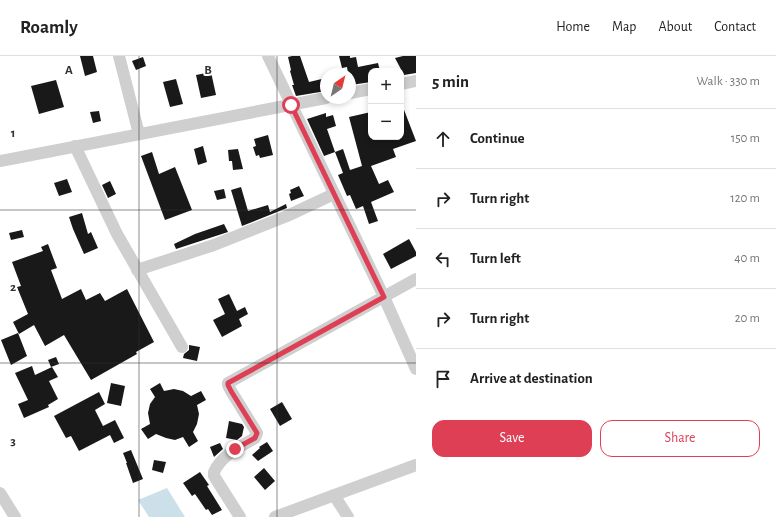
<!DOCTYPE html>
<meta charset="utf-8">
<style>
:root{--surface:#fff;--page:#f2f2f2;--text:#222;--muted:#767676;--line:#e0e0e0;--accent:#de3f55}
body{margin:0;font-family:"Alegreya Sans",sans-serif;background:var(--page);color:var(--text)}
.controls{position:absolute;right:12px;top:12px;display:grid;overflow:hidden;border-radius:8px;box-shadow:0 2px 6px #0003}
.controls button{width:36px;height:36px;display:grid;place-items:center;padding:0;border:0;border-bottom:1px solid var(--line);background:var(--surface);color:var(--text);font:20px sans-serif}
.compass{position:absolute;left:320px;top:12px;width:36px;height:36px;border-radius:50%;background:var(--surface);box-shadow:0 2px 6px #0003;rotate:35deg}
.stop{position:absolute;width:12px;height:12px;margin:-9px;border:3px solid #de3f55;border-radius:50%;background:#fff}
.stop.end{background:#de3f55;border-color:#fff;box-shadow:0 1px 4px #0008}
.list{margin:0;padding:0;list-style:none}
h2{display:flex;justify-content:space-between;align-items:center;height:52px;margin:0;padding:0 16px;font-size:17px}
h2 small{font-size:13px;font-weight:400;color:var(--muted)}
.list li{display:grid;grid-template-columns:26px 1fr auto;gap:12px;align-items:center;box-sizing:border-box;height:60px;padding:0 16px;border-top:1px solid var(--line)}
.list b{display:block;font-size:15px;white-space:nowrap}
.list em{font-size:13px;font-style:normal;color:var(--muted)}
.actions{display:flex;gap:8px;padding:12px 16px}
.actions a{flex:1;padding:9px 0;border:1px solid var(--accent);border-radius:12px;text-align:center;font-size:14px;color:var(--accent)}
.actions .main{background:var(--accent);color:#fff}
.icon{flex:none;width:22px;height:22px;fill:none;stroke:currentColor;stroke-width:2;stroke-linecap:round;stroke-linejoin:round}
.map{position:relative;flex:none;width:416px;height:461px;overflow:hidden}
header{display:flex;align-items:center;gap:24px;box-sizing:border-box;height:56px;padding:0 20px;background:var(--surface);border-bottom:1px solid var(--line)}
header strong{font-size:19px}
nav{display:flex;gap:22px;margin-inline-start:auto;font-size:14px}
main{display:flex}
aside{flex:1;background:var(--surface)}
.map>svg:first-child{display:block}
.water{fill:#cce0ea}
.building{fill:#191919}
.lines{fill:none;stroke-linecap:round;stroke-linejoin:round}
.minor{stroke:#cfcfcf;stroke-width:12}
.route{stroke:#de3f55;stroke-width:5}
.grid{fill:none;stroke:#323232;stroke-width:1;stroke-opacity:0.55}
.grid-label{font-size:13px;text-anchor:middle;font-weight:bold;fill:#323232;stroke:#fff;stroke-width:4;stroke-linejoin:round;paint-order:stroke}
</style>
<header>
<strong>Roamly</strong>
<nav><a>Home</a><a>Map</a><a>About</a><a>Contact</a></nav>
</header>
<main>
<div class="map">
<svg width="416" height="461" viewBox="0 0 416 461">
<rect width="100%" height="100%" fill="#fff"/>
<path class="water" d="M 167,432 L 185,461 L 149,461 L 138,444 Z"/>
<g class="building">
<path d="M 80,0 L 93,0 L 97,16 L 85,20 Z"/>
<path d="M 292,0 L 300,0 L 309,26 L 326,22 L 326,35 L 296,40 L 292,29 L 294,29 L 290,15 L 291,14 L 288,1 Z"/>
<path d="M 339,0 L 350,0 L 350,2 L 356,1 L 358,11 L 378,7 L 380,15 L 371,15 L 371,26 L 351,29 L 350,18 L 348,18 L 347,11 L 342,12 Z"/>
<path d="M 403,0 L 416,0 L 416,17 L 404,19 L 395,2 Z"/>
<path d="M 143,1 L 146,10 L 136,14 L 132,5 Z"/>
<path d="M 211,16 L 216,39 L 201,42 L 196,19 Z"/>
<path d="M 176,23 L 183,48 L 170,51 L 163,26 Z"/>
<path d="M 56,24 L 64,51 L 39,58 L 31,30 Z"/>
<path d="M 401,46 L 416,85 L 393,93 L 396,101 L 371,110 L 379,128 L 388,124 L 394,136 L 371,146 L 378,165 L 369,168 L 363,150 L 356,153 L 350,139 L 347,140 L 338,119 L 343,117 L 335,96 L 343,93 L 350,114 L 362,110 L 349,61 L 371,56 L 371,81 L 401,81 Z"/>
<path d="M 99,55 L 101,65 L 93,67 L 90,56 Z"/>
<path d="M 326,57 L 326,61 L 333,59 L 336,70 L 327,73 L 335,96 L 324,100 L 307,63 Z"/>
<path d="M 268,79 L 273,99 L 260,102 L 259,99 L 256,100 L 253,91 L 256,90 L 254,83 Z"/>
<path d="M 203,90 L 207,106 L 198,109 L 194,93 Z"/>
<path d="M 238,93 L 243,113 L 233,114 L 232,105 L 229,105 L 228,94 Z"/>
<path d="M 152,96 L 159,118 L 175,111 L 192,154 L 165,164 L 141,100 Z"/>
<path d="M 67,123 L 72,136 L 59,140 L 54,127 Z"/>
<path d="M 110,125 L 116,138 L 108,142 L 102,129 Z"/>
<path d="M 299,130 L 304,140 L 291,145 L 289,138 L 291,137 L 290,134 Z"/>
<path d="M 241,131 L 248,155 L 268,149 L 270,156 L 286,148 L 287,152 L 242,170 L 231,134 Z"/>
<path d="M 224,133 L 226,142 L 217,144 L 214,135 Z"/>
<path d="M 82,157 L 88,178 L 91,176 L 98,192 L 84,198 L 73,173 L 69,161 Z"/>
<path d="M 224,168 L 228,176 L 176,193 L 174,188 L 195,178 Z"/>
<path d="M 22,174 L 24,181 L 11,184 L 9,177 Z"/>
<path d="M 409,183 L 416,196 L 416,200 L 391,213 L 383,198 Z"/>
<path d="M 48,188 L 57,212 L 51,214 L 62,243 L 81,233 L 86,244 L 100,237 L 105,245 L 127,233 L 154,286 L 136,296 L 137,298 L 91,324 L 64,279 L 45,290 L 34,269 L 19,278 L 13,266 L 28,258 L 17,231 L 21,230 L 12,206 L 43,195 L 41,191 Z"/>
<path d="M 229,238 L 237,255 L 245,251 L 248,258 L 239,263 L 242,270 L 222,281 L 213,264 L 225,258 L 218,243 Z"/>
<path d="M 18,277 L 27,300 L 11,309 L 1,284 Z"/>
<path d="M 189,289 L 200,291 L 197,305 L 183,302 L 184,298 L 189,294 Z"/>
<path d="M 56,301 L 59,308 L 51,311 L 48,304 Z"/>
<path d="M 32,310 L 35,319 L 52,311 L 58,321 L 49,325 L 58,343 L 48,349 L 49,351 L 24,362 L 18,348 L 28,344 L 15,317 Z"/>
<path d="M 111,327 L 125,330 L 121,350 L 107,347 Z"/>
<path d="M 160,327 L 164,335 L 174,333 L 183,335 L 191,340 L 201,335 L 206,344 L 197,349 L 199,358 L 197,368 L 193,376 L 198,385 L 189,391 L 183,381 L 175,384 L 166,382 L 156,378 L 148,383 L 141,373 L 150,368 L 148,357 L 150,348 L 155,341 L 150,333 Z"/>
<path d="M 99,336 L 105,348 L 95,354 L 103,370 L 115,364 L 124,382 L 114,387 L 110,379 L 79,395 L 71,380 L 66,382 L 54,360 Z"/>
<path d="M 282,346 L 292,363 L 280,370 L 270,353 Z"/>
<path d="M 229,365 L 242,368 L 244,371 L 242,380 L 237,384 L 226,382 Z"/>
<path d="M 267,386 L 273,395 L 258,405 L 252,399 L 260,392 L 259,391 Z"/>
<path d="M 220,387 L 223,393 L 214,401 L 210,391 Z"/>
<path d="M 131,394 L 143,423 L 133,427 L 126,407 L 127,407 L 123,397 Z"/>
<path d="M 154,404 L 166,406 L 163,417 L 152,414 Z"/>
<path d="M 264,412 L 275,425 L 265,434 L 254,421 Z"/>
<path d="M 200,416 L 209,429 L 207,430 L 222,454 L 212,459 L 208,453 L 206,454 L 195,438 L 192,440 L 183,427 Z"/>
</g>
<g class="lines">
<g class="minor">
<path d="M 119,0 L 139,78"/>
<path d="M 268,0 L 384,241 L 416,313"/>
<path d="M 401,28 L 416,25"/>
<path d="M 350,37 L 371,33"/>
<path d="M 75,90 L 117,178 L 182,291"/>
<path d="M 0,105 L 326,42"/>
<path d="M 137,214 L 214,189 L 287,160 L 334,138"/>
<path d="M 0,437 L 15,461"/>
<path d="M 334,439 L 348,461"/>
<path d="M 240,461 L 214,420 L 214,416 C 222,399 239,391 255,382 L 257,377 L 231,335 L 228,329 L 228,327 L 416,223"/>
<path d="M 275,461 L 416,409"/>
</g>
</g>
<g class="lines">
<path class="route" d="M 235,393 L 255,382 L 257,377 L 231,335 L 228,329 L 228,327 L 384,241 L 291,49"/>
</g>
<path class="grid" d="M 139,0 L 139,461M 277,0 L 277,461M 0,154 L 416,154M 0,307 L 416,307"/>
<g class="grid-label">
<text x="69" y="18">A</text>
<text x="208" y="18">B</text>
<text x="13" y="81">1</text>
<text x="13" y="235">2</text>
<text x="13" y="389">3</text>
</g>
</svg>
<div class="controls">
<button>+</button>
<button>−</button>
</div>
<svg class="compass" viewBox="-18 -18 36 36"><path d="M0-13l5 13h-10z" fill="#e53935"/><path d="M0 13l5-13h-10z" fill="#767676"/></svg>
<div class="stop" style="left:291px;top:49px"></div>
<div class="stop end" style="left:235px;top:393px"></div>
</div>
<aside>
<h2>5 min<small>Walk · 330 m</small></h2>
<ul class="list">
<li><svg class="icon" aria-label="ahead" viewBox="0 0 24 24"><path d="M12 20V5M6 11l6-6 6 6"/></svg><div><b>Continue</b></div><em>150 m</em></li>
<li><svg class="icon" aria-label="right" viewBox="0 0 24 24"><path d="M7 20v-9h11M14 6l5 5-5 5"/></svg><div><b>Turn right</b></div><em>120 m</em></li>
<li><svg class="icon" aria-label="left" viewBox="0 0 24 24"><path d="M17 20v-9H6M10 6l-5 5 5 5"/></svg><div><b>Turn left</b></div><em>40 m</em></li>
<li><svg class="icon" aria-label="right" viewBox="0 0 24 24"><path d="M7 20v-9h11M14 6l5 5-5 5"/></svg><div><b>Turn right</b></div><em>20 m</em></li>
<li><svg class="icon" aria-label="arrive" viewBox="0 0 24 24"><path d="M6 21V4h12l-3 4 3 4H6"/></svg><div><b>Arrive at destination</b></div></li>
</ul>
<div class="actions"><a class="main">Save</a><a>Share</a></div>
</aside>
</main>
